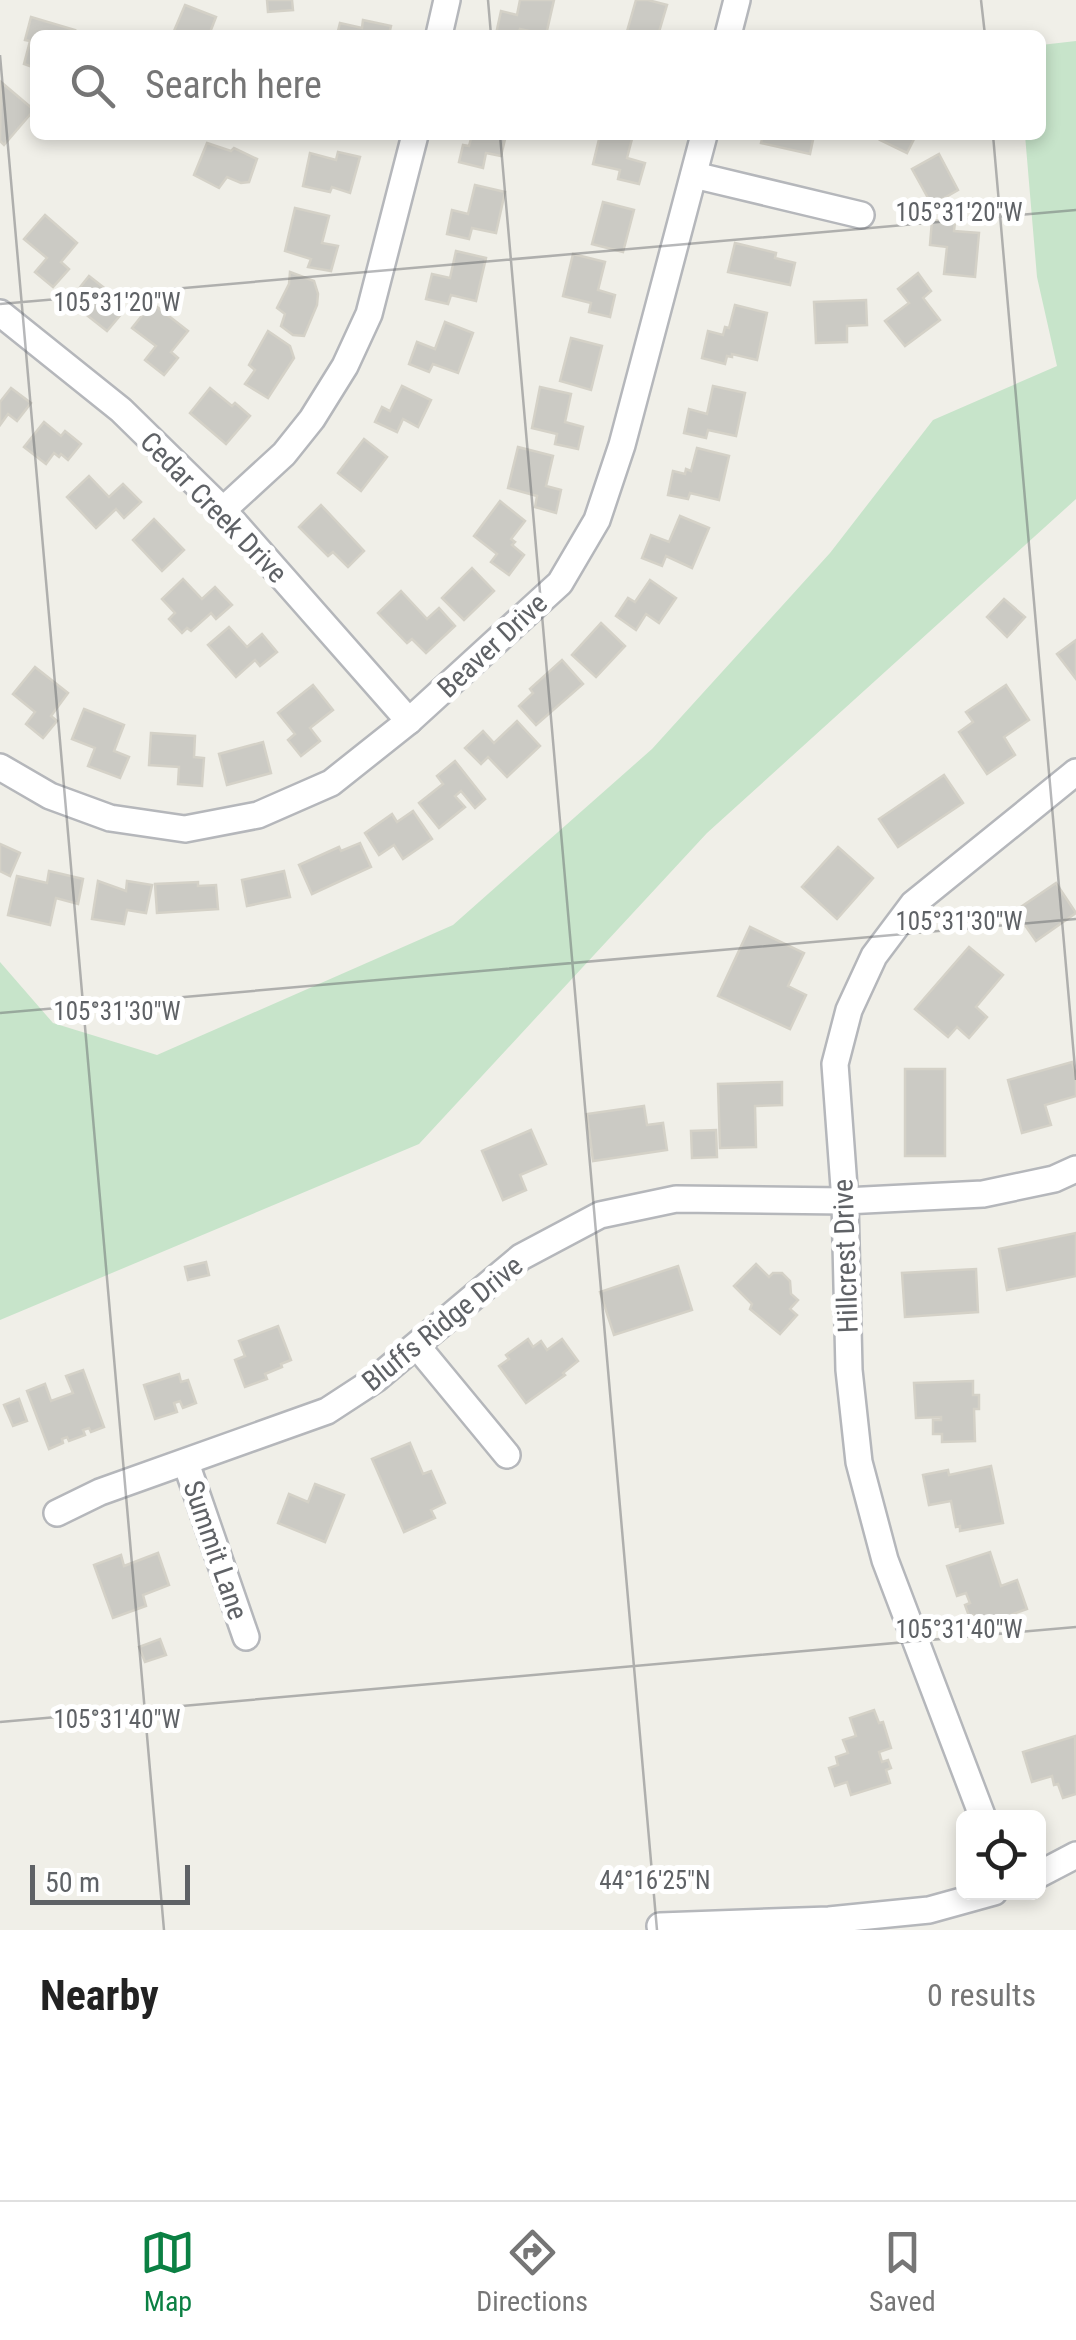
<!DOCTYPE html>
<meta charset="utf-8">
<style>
:root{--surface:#fff;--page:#f6f6f6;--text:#222;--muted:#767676;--line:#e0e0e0;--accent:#0b8043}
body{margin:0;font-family:"Roboto Condensed",sans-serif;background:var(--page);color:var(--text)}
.controls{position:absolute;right:30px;bottom:30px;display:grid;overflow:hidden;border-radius:15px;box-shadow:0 5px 15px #0003}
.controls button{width:90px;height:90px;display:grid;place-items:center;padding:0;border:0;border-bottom:2px solid var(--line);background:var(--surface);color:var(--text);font:50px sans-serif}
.scale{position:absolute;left:30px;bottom:25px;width:160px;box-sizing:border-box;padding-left:10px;border:5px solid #5f6266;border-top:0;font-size:28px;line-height:35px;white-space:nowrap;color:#5f6266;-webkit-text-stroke:8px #fff;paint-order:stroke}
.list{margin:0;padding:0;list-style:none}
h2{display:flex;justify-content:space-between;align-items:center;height:130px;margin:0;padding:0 40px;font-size:42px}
h2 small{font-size:32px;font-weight:400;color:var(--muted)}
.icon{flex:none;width:55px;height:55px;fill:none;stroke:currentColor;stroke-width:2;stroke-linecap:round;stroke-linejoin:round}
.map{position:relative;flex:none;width:1076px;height:1930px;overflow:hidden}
.search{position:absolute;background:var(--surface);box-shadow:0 5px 15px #0003;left:30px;right:30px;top:30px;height:110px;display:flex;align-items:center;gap:25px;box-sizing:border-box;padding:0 35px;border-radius:15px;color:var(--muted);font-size:38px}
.sheet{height:270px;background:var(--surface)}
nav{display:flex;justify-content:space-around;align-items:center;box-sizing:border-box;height:140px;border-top:2px solid var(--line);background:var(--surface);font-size:28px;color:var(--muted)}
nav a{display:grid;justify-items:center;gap:5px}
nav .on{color:var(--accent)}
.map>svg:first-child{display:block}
.green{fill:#c7e4ca}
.building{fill:#cbcac4;stroke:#d4d1c7;stroke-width:2.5}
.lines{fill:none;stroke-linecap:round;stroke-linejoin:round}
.minor-casing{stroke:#b5b7bb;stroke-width:30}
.minor{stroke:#fff;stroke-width:25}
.ticks{fill:none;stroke:#5f6266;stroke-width:2.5;stroke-opacity:0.45}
.labels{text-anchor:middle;stroke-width:10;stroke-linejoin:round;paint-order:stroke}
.street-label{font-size:28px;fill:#5f6266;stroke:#fff}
.ticks-label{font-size:25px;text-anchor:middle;fill:#5f6266;stroke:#fff;stroke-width:10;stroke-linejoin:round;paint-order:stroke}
</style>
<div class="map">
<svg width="1076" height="1930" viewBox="0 0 1076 1930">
<rect width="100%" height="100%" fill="#f0efe8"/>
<path class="green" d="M 1076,41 L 1076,499 L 707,833 L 419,1144 L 0,1320 L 0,962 L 53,1023 L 157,1055 L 453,925 L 652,749 L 830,553 L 933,420 L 1057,366 L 1037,277 L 1025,135 L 1041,135 L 1041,45 Z"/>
<g class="building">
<path d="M 267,0 L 292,0 L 293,10 L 268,12 Z"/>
<path d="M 520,0 L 554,0 L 546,35 L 520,29 L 518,35 L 496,34 L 501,11 L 517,15 Z"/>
<path d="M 636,0 L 648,0 L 667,5 L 659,32 L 672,35 L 626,35 Z"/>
<path d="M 185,5 L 216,17 L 209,35 L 185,35 L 174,31 Z"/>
<path d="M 31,17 L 75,30 L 73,35 L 35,35 L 35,68 L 24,64 L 30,41 L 25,40 Z"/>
<path d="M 363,20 L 391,26 L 389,35 L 337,35 L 340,23 L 362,28 Z"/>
<path d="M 1,82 L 34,110 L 4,145 L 0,141 Z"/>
<path d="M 472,135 L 506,135 L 501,156 L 486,153 L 483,168 L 459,162 L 463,145 L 469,146 Z"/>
<path d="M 600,135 L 633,135 L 627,158 L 645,163 L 639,184 L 618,179 L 620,170 L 593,164 Z"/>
<path d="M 763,135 L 814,135 L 810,154 L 761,143 Z"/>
<path d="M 883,135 L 916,135 L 907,153 L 880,140 Z"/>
<path d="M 207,143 L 231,151 L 234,148 L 257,159 L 249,182 L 241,183 L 227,177 L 219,188 L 194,175 Z"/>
<path d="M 338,152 L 360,157 L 350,193 L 332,187 L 330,192 L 303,186 L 310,153 L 336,160 Z"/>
<path d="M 939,154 L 958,190 L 932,205 L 912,169 Z"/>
<path d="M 475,185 L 505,192 L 496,233 L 472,228 L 469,239 L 447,234 L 452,210 L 468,214 Z"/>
<path d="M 603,202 L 634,210 L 623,252 L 592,244 Z"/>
<path d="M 295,208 L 329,216 L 322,243 L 338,246 L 331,271 L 308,267 L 311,259 L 285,251 Z"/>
<path d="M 45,215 L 77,243 L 61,262 L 69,269 L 53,287 L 35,272 L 47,258 L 24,239 Z"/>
<path d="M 932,220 L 955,222 L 954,231 L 979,233 L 975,277 L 944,274 L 947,247 L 930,245 Z"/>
<path d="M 735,243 L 776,253 L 775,258 L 795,263 L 790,285 L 728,272 Z"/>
<path d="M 456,251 L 486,258 L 476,301 L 451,295 L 448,304 L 426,299 L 432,274 L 450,278 Z"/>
<path d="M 573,254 L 605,262 L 598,290 L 615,295 L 610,317 L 589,312 L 591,303 L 563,296 Z"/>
<path d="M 290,272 L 314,281 L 318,294 L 317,305 L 304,336 L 293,335 L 281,326 L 285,314 L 277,308 L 289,284 Z"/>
<path d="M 918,273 L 931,291 L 923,298 L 940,320 L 905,346 L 885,321 L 909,303 L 898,289 Z"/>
<path d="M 89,276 L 112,294 L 108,300 L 123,312 L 107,331 L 69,301 Z"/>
<path d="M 866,300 L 867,325 L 847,326 L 847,342 L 816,343 L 814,302 Z"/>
<path d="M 152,303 L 188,331 L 171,352 L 178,358 L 164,375 L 145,360 L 156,346 L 132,328 Z"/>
<path d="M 735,305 L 767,313 L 757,360 L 732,354 L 732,357 L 727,356 L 725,364 L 702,358 L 708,331 L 723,335 L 725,327 L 729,328 Z"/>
<path d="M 445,322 L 473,333 L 458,373 L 433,364 L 429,372 L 409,364 L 417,342 L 435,349 Z"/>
<path d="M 268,331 L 290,346 L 294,358 L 268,398 L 245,384 L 255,370 L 249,365 Z"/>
<path d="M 571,338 L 602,346 L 591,390 L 560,381 Z"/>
<path d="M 402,386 L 431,400 L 418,427 L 403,419 L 397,432 L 375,422 L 382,407 L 390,411 Z"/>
<path d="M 713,386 L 745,393 L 736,436 L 708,430 L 706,438 L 684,433 L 689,409 L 707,414 Z"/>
<path d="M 540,387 L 571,394 L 565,422 L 583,427 L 578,449 L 555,444 L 557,434 L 532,428 Z"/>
<path d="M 11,388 L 31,403 L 17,421 L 8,414 L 0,425 L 0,402 Z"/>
<path d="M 210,388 L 232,406 L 235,403 L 250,416 L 226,444 L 190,413 Z"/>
<path d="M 44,422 L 61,436 L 65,431 L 81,444 L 68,460 L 61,454 L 59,457 L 54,453 L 46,464 L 24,447 Z"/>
<path d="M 364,439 L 387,457 L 361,491 L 338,473 Z"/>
<path d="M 518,447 L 553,456 L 546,486 L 561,490 L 556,513 L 535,507 L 537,496 L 508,488 Z"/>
<path d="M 697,448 L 729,456 L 719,500 L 690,493 L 688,499 L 668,495 L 673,471 L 685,474 L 686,469 L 691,471 Z"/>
<path d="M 89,476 L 109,497 L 123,484 L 141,502 L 124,518 L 116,509 L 96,528 L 67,497 Z"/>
<path d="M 500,501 L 525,521 L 511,539 L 515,542 L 512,545 L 524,555 L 509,575 L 491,562 L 497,554 L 474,536 Z"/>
<path d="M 321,505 L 364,551 L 348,567 L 333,552 L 328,556 L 299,527 Z"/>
<path d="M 680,516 L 709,528 L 692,568 L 666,556 L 662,566 L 642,558 L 651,535 L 669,542 Z"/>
<path d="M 154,519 L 184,550 L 162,571 L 133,540 Z"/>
<path d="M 472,568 L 494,591 L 464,620 L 442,598 Z"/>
<path d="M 183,579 L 202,599 L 215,587 L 232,605 L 216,619 L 211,613 L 191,631 L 187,628 L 182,633 L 169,619 L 175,613 L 162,599 Z"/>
<path d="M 650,580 L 676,598 L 659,623 L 646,614 L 636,630 L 616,616 L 628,598 L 635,602 Z"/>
<path d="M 401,591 L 427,619 L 439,608 L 455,626 L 426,653 L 412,639 L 407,643 L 378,613 Z"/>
<path d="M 1004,599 L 1025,617 L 1007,637 L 987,617 Z"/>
<path d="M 601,623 L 625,646 L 596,677 L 572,655 Z"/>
<path d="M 229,627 L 247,647 L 262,634 L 277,652 L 260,666 L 255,660 L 236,677 L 208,645 Z"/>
<path d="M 1076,640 L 1076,679 L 1057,654 Z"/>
<path d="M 562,660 L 583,684 L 536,725 L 519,706 L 533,693 L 530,689 Z"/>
<path d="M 35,667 L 68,693 L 51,716 L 57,721 L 43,738 L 26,724 L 35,712 L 13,694 Z"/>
<path d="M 313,685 L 333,710 L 310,728 L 320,741 L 301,756 L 288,740 L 295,734 L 278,713 Z"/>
<path d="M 1006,685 L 1029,720 L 1004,737 L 1015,755 L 987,774 L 959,732 L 973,722 L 966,712 Z"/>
<path d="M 84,709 L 124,725 L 114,751 L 129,757 L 120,778 L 88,766 L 95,748 L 72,739 Z"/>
<path d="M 517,721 L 540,746 L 507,777 L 488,757 L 481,764 L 465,748 L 483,731 L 494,743 Z"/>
<path d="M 151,733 L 195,736 L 194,757 L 204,758 L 202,786 L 178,784 L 179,767 L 149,765 Z"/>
<path d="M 263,742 L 271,773 L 227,785 L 219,754 Z"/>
<path d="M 455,761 L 485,799 L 475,808 L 461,791 L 455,796 L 465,807 L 439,828 L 419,803 L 443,784 L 437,776 Z"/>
<path d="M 944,775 L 963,803 L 898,847 L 879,819 Z"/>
<path d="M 413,811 L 432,839 L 403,859 L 394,845 L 379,855 L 365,833 L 392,814 L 397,822 Z"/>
<path d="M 360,843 L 371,867 L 312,894 L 299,865 L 339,847 L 341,851 Z"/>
<path d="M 0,844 L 20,853 L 10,876 L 0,871 Z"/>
<path d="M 838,847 L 873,878 L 837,919 L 802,887 Z"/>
<path d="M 49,871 L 83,879 L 78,904 L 56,898 L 50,925 L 8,915 L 17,876 L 47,883 Z"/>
<path d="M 284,871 L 290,897 L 247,906 L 242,880 Z"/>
<path d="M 98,881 L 126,891 L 127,881 L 152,885 L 146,913 L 127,910 L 124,924 L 92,919 Z"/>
<path d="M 198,882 L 198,886 L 216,885 L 218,909 L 157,913 L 155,884 Z"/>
<path d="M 1056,883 L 1076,913 L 1036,941 L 1015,911 Z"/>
<path d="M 750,927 L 804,953 L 788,986 L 806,995 L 790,1029 L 718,996 Z"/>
<path d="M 969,947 L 1003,975 L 976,1007 L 987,1017 L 969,1038 L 957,1027 L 948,1037 L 915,1009 Z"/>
<path d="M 1072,1062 L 1076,1075 L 1076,1096 L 1045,1105 L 1051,1125 L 1022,1133 L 1008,1080 Z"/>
<rect x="905" y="1069" width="40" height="87"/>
<path d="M 782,1082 L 782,1105 L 755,1106 L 756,1147 L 720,1148 L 718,1084 Z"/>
<path d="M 644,1106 L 647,1125 L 663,1123 L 667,1150 L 593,1161 L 587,1114 Z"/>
<path d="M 531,1130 L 546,1164 L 520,1175 L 526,1190 L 503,1200 L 482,1151 Z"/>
<path d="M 716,1130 L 717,1157 L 692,1158 L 691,1131 Z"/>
<path d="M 1076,1233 L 1076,1276 L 1007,1290 L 999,1249 Z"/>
<path d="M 206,1262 L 209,1275 L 188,1280 L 185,1267 Z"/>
<path d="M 756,1264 L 769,1277 L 773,1273 L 782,1273 L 790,1281 L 791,1294 L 798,1300 L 790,1309 L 797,1315 L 780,1334 L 750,1309 L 752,1304 L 734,1286 Z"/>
<path d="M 678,1266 L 692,1310 L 614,1335 L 600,1292 Z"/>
<path d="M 976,1269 L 978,1312 L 905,1317 L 902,1273 Z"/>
<path d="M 278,1326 L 291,1360 L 281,1364 L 282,1367 L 265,1374 L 267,1379 L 245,1387 L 235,1360 L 245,1356 L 239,1341 Z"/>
<path d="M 528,1339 L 533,1347 L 541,1341 L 547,1350 L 562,1339 L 578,1361 L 563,1373 L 565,1375 L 526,1403 L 499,1366 L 509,1359 L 506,1355 Z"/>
<path d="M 83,1370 L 104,1427 L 91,1432 L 89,1428 L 83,1430 L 85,1435 L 69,1441 L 67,1437 L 62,1439 L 63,1443 L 49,1449 L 27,1391 L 45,1384 L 51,1401 L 73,1393 L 66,1376 Z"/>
<path d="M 179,1374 L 181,1382 L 188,1380 L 196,1403 L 183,1408 L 180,1401 L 174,1403 L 177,1412 L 155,1419 L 144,1385 Z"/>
<path d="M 973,1381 L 973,1395 L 979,1395 L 979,1409 L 974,1409 L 975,1441 L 942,1442 L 942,1434 L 933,1434 L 933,1420 L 941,1420 L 941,1417 L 916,1418 L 914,1383 Z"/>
<path d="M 19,1399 L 27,1421 L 13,1426 L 4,1405 Z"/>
<path d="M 410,1443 L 423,1474 L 431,1471 L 445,1503 L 431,1510 L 435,1518 L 404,1532 L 372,1459 Z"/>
<path d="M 991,1466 L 1003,1523 L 960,1531 L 960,1526 L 956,1527 L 951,1501 L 929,1505 L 923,1475 L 948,1470 L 949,1475 Z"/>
<path d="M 315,1484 L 344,1495 L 325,1542 L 278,1523 L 289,1494 L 308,1502 Z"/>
<path d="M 990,1552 L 1001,1586 L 1017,1580 L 1027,1609 L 1013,1614 L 1015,1620 L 989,1629 L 987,1625 L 977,1628 L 973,1615 L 969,1616 L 965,1605 L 970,1603 L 966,1593 L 957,1596 L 947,1566 Z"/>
<path d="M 158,1553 L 169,1585 L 143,1595 L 146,1606 L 113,1618 L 94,1565 L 121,1555 L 124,1566 Z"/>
<path d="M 160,1639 L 166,1655 L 145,1662 L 139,1647 Z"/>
<path d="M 874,1710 L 879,1723 L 883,1722 L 891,1748 L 879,1752 L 882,1762 L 888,1760 L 891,1768 L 886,1770 L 890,1783 L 851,1795 L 847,1782 L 835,1786 L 829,1768 L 838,1765 L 836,1757 L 848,1753 L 843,1740 L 856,1736 L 850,1718 Z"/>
<path d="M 1075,1736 L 1076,1794 L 1063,1798 L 1058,1784 L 1054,1785 L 1052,1776 L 1032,1782 L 1023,1752 Z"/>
</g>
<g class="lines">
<g class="minor-casing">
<g id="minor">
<path d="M 439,35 L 447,0"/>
<path d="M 728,35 L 737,0"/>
<path d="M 694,175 L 861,215"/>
<path d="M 0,313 L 121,410 L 223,510 L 409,721"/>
<path d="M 223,510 L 284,454 L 312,419 L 345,366 L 369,314 L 415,135"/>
<path d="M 0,767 L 50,796 L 110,818 L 185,829 L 258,815 L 331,783 L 409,721 L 560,583 L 597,520 L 622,445 L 704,135"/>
<path d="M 417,1346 L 507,1455"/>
<path d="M 186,1463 L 246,1637"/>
<path d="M 57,1513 L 100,1492 L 327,1411 L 376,1379 L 521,1257 L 600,1215 L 676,1199 L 845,1201 L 983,1194 L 1054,1179 L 1076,1169"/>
<path d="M 983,1818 L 885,1560 L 859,1462 L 849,1370 L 845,1201 L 835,1064 L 849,1010 L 874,956 L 913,904 L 1076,772"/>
<path d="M 1038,1875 L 1076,1855"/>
<path d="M 660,1926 L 829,1920 L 929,1910 L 994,1892"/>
</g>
</g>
<use href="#minor" class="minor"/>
</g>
<path class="ticks" d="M 488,0 L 491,35M 981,0 L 985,35M 0,55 L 164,1930M 500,135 L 657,1930M 993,135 L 1076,1080M 0,304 L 1076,210M 0,1013 L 1076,919M 0,1722 L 1076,1627"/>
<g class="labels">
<g class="street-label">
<text transform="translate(214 507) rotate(46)" y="10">Cedar Creek Drive</text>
<text transform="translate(492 645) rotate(-43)" y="10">Beaver Drive</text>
<text transform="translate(845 1256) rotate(-92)" y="10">Hillcrest Drive</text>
<text transform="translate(442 1323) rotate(-39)" y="10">Bluffs Ridge Drive</text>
<text transform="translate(216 1550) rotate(71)" y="10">Summit Lane</text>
</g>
</g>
<g class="ticks-label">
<text x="959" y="221">105°31'20"W</text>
<text x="117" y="311">105°31'20"W</text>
<text x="959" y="930">105°31'30"W</text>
<text x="117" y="1020">105°31'30"W</text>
<text x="959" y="1638">105°31'40"W</text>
<text x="117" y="1728">105°31'40"W</text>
<text x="655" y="1889">44°16'25"N</text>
</g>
</svg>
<div class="controls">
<button><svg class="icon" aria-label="locate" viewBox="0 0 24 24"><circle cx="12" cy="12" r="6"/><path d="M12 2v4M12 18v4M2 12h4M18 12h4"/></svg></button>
</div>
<div class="scale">50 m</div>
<div class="search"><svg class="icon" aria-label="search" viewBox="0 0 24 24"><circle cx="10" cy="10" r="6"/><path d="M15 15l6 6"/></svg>Search here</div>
</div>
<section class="sheet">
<h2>Nearby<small>0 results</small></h2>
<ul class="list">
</ul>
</section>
<nav>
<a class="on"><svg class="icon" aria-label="map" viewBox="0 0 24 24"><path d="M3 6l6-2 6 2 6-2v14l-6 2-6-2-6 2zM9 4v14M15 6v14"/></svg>Map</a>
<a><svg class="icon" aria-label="directions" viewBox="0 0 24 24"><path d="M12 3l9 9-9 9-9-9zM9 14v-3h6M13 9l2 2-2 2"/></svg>Directions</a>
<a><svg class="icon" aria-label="saved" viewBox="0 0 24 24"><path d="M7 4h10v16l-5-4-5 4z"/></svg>Saved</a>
</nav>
